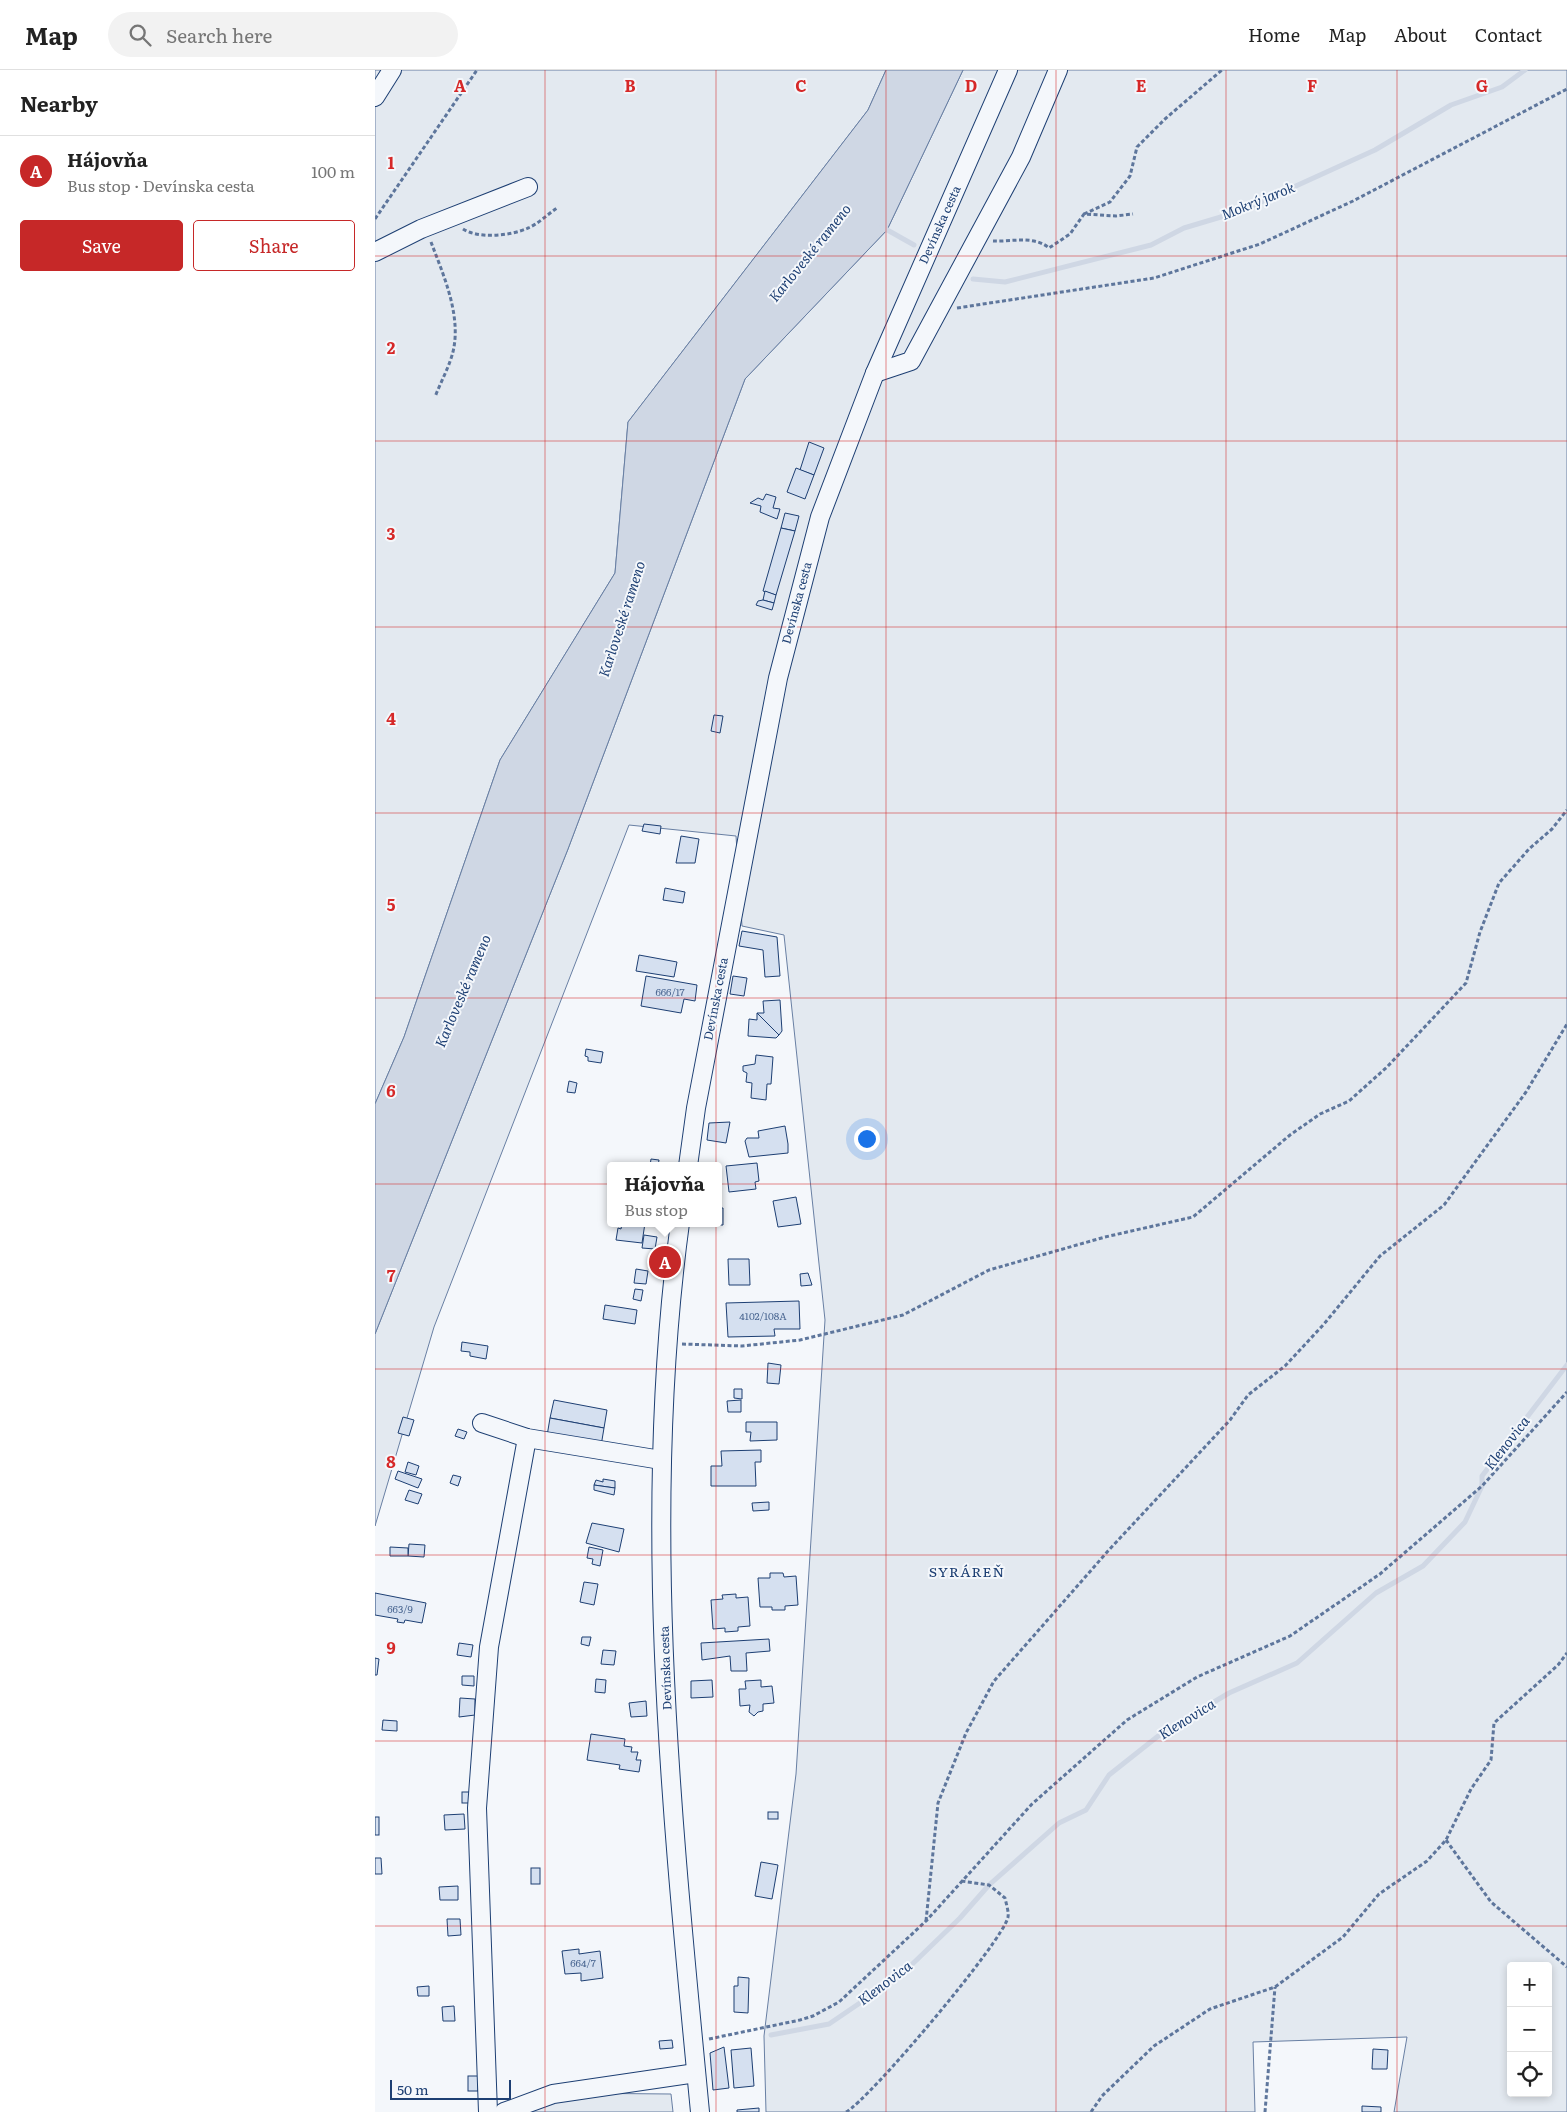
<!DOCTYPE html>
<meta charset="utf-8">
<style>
:root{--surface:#fff;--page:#f2f2f2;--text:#222;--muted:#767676;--line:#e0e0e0;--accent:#c62828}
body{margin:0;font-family:Literata,serif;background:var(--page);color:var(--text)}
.controls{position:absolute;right:15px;bottom:15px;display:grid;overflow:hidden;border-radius:5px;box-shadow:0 2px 8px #0003}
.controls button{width:45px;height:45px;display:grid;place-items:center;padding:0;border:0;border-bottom:1px solid var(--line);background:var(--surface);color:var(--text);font:25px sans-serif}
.scale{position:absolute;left:15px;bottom:12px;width:121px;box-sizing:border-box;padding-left:5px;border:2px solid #1d3f73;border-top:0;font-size:14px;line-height:18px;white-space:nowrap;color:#1d3f73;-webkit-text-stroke:4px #f4f7fb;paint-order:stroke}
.you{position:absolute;left:491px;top:1068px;width:18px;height:18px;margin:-12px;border:4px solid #fff;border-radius:50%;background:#1a73e8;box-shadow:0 0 0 8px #1a73e833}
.badge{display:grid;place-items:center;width:32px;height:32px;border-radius:50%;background:var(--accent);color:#fff;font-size:16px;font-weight:700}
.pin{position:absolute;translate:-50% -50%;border:2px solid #fff;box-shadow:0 1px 5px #0006}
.popup{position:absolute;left:232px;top:1092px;width:115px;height:65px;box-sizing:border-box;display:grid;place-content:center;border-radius:5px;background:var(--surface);filter:drop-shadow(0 1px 4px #0005);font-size:16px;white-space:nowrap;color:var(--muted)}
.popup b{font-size:19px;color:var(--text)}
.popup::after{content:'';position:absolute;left:50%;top:100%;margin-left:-10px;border:10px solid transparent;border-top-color:var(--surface)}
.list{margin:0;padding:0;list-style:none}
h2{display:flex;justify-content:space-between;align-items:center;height:65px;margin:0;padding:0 20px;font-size:21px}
h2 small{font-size:16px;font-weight:400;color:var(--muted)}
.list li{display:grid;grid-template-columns:32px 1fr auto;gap:15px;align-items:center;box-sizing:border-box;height:70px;padding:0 20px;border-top:1px solid var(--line)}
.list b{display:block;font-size:19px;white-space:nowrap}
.list p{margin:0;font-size:16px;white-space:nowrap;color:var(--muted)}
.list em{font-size:16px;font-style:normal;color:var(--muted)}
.actions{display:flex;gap:10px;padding:15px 20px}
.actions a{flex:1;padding:11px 0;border:1px solid var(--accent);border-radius:5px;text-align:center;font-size:18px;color:var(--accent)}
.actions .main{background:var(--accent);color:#fff}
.icon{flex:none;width:28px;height:28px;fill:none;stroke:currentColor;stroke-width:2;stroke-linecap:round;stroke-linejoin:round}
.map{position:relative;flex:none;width:1192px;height:2042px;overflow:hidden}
header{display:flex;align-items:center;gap:30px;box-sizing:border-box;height:70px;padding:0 25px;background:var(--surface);border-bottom:1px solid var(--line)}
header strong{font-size:24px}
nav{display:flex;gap:28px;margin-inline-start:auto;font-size:18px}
.search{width:350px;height:45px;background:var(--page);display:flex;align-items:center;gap:12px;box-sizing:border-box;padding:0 18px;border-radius:28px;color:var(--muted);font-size:19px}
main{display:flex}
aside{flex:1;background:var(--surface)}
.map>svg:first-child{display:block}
.green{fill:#e3e9f0;stroke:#687fa3;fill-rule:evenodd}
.water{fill:#cfd7e4;stroke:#687fa3}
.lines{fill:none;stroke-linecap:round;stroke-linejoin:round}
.stream{stroke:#cfd7e4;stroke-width:5}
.building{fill:#d5e0f0;stroke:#1d3f73}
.minor-casing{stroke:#1d3f73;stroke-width:20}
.path{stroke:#5e769c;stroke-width:3;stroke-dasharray:4 2.5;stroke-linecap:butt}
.minor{stroke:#f4f7fb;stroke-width:18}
.grid{fill:none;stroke:#d62828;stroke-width:1;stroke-opacity:0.55}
.labels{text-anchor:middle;stroke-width:4;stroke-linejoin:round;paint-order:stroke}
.number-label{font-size:10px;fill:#4b6792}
.street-label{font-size:12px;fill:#1d3f73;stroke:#f4f7fb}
.water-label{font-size:14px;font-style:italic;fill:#1d3f73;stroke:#f4f7fb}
.neighbourhood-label{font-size:14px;letter-spacing:1px;fill:#1d3f73;stroke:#f4f7fb}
.grid-label{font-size:16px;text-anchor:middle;font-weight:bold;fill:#d62828;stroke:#f4f7fb;stroke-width:4;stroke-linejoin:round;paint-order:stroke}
</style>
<header>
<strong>Map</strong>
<div class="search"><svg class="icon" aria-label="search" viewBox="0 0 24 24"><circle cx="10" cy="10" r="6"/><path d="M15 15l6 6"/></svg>Search here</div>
<nav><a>Home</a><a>Map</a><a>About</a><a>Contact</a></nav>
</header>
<main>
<aside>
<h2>Nearby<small></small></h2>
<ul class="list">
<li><span class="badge">A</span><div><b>Hájovňa</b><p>Bus stop · Devínska cesta</p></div><em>100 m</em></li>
</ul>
<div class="actions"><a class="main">Save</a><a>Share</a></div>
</aside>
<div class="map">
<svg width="1192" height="2042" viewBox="0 0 1192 2042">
<rect width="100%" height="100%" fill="#f4f7fb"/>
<g class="green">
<path d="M 0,0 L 511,0 L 493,40 L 253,352 L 240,503 L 125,690 L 29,967 L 0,1034 Z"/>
<path d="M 588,0 L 1192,0 L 1192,2042 L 1019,2042 L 1032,1967 L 878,1972 L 880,2042 L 391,2042 L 389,1966 L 421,1704 L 450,1250 L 409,865 L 367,856 L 361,766 L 254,755 L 59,1257 L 0,1456 L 0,1264 L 193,779 L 370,309 L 512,160 ZM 1136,1896 L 1173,1896 L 1173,2023 L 1136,2023 Z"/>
<path d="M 181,2023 L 296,2024 L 298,2042 L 142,2042 Z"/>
</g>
<path class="water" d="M 511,0 L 588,0 L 512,160 L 370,309 L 193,779 L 0,1264 L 0,1034 L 29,967 L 125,690 L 240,503 L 253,352 L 493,40 Z"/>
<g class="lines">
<g class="stream">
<path d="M 507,157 L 539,175"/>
<path d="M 598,209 L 630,212 L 776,175 L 809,158 L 866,141 L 1000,80 L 1076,35 L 1127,17 L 1150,0"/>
<path d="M 396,1965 L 454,1954 L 526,1905 L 585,1848 L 614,1815 L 684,1753 L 711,1740 L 734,1705 L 787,1663 L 854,1623 L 922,1593 L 1001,1523 L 1048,1496 L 1090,1452 L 1107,1416 L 1107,1406 L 1192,1295"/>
</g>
</g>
<g class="building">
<path d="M 434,372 L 449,378 L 439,405 L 425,400 Z"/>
<path d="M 421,398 L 439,405 L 430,429 L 412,422 Z"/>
<path d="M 391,424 L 401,427 L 398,438 L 405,439 L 402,449 L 385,442 L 386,436 L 375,433 L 383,428 L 388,430 Z"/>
<path d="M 410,443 L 424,446 L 420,461 L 406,458 Z"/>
<path d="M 406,458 L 420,461 L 401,525 L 388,521 Z"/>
<path d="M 390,521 L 401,525 L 399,533 L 388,530 Z"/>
<path d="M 388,530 L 399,533 L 397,540 L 381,535 L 383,531 Z"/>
<path d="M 339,645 L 348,646 L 345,663 L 336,661 Z"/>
<path d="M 269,754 L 286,756 L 285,764 L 267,761 Z"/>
<path d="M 306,766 L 324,769 L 320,793 L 301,793 Z"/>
<path d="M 290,818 L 310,822 L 308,833 L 288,830 Z"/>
<path d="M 367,861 L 402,867 L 405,906 L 390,907 L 388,880 L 364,876 Z"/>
<path d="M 264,885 L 302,892 L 299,907 L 261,901 Z"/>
<path d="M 271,906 L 322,915 L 320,931 L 309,929 L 306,943 L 266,936 Z"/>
<path d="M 358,906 L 372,908 L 369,926 L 355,924 Z"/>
<path d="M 405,930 L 407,961 L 404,965 L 382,943 L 389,943 L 388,931 Z"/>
<path d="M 382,943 L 404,965 L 401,968 L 373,966 L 374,949 L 382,950 Z"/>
<path d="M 211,979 L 228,982 L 226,993 L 213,991 L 213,987 L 210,986 Z"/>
<path d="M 381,985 L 398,987 L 396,1014 L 392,1014 L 391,1030 L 376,1028 L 377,1013 L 371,1012 L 372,1003 L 368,1001 L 368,996 L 380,994 Z"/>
<path d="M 194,1011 L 202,1013 L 200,1023 L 192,1022 Z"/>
<path d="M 355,1052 L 351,1073 L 332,1070 L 334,1053 Z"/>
<path d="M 410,1056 L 413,1074 L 413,1083 L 374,1087 L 370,1071 L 372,1068 L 384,1068 L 383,1061 Z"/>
<path d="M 276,1089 L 284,1090 L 283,1096 L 275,1096 Z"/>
<path d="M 382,1093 L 384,1111 L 380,1112 L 381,1119 L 354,1122 L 351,1096 Z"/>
<path d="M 421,1127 L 426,1154 L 403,1157 L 398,1131 Z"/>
<path d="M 344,1138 L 348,1138 L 348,1155 L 335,1155 L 344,1153 Z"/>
<path d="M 247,1153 L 270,1153 L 267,1173 L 241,1170 L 243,1158 L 246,1159 Z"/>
<path d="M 269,1165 L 282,1167 L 280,1179 L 267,1178 Z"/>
<path d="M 353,1189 L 374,1189 L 375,1215 L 354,1215 Z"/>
<path d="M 261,1199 L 273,1201 L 271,1214 L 259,1213 Z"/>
<path d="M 433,1203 L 437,1215 L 426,1216 L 425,1204 Z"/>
<path d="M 260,1219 L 268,1220 L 266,1231 L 258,1229 Z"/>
<path d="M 424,1231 L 425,1259 L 399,1259 L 400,1266 L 353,1267 L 351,1233 Z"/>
<path d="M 230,1235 L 262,1240 L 260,1254 L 228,1249 Z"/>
<path d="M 87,1272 L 113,1276 L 111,1289 L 95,1286 L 95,1282 L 86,1281 Z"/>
<path d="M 393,1293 L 406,1295 L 404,1314 L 392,1313 Z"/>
<path d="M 359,1319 L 367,1319 L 367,1329 L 359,1328 Z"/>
<path d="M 179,1330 L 232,1340 L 229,1358 L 175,1348 Z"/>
<path d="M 366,1330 L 366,1342 L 353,1342 L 352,1331 Z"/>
<path d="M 28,1347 L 39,1350 L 34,1366 L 23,1363 Z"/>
<path d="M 175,1348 L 229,1358 L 226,1376 L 172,1366 Z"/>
<path d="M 371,1352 L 402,1352 L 402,1370 L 375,1371 L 376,1362 L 371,1362 Z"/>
<path d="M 83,1359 L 92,1362 L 89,1369 L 80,1366 Z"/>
<path d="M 386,1380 L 386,1392 L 380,1392 L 381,1416 L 336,1416 L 336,1396 L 347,1396 L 346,1381 Z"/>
<path d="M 33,1392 L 44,1396 L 41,1405 L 30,1402 Z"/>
<path d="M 23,1401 L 47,1409 L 43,1418 L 20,1409 Z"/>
<path d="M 78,1405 L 86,1407 L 83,1416 L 75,1413 Z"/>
<path d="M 228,1409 L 240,1411 L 240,1418 L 219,1415 L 221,1410 L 228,1412 Z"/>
<path d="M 219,1415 L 240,1418 L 239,1425 L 219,1420 Z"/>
<path d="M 34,1420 L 47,1424 L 43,1434 L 30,1430 Z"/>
<path d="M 394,1432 L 394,1440 L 378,1441 L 377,1433 Z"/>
<path d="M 217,1453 L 249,1459 L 244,1482 L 211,1473 Z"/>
<path d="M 34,1474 L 50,1475 L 49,1487 L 33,1486 Z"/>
<path d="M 15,1477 L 33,1478 L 33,1486 L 15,1486 Z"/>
<path d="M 214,1477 L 228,1480 L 225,1496 L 217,1494 L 218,1489 L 212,1488 Z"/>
<path d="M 395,1503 L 408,1503 L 409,1507 L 421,1506 L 423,1535 L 410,1536 L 410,1540 L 397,1540 L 397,1537 L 385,1537 L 383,1508 L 395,1508 Z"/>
<path d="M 209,1512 L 223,1514 L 219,1535 L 205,1532 Z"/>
<path d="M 0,1523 L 51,1533 L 47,1553 L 30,1550 L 29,1553 L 22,1552 L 23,1549 L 0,1545 Z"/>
<path d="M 361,1524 L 361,1528 L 373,1527 L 375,1556 L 363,1557 L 363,1561 L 350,1562 L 350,1558 L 338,1559 L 336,1530 L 348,1529 L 347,1525 Z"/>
<path d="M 207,1567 L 216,1567 L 214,1576 L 206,1574 Z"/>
<path d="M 394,1569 L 395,1581 L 371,1583 L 372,1601 L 356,1601 L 355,1586 L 327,1590 L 326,1573 Z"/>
<path d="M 84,1573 L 98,1575 L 96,1587 L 82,1585 Z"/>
<path d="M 228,1580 L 241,1581 L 239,1595 L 226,1594 Z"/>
<path d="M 0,1588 L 4,1589 L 2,1605 L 0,1605 Z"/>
<path d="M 87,1606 L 99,1606 L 99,1616 L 87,1615 Z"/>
<path d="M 221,1609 L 231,1610 L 230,1623 L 220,1622 Z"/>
<path d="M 337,1610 L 338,1627 L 316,1628 L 316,1611 Z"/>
<path d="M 386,1610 L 386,1617 L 397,1616 L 399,1633 L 388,1634 L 388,1641 L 383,1642 L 379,1646 L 374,1642 L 375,1635 L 365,1636 L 364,1619 L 371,1619 L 370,1611 Z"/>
<path d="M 85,1628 L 100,1629 L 100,1645 L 84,1647 Z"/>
<path d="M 271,1631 L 272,1646 L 256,1647 L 254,1633 Z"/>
<path d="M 8,1650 L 22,1651 L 22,1661 L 7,1660 Z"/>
<path d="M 216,1664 L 250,1669 L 249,1676 L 257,1677 L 256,1682 L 263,1682 L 261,1690 L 266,1690 L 264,1702 L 244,1699 L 245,1695 L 212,1690 Z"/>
<rect x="87" y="1722" width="10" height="11"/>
<rect x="393" y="1742" width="10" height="7"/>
<path d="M 89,1744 L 90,1759 L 70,1760 L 69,1745 Z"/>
<rect x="0" y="1747" width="4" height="18"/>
<path d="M 0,1788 L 6,1788 L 7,1804 L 0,1804 Z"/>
<path d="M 386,1792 L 403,1795 L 397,1829 L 380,1826 Z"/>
<rect x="156" y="1798" width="9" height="16"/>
<path d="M 83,1816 L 83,1830 L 65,1830 L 64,1817 Z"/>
<path d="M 72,1849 L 85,1849 L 86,1865 L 73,1866 Z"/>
<path d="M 204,1879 L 204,1884 L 225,1881 L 228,1908 L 206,1911 L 206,1903 L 190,1904 L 187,1881 Z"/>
<path d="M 363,1907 L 374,1908 L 373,1943 L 359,1942 L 359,1916 L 363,1916 Z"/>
<path d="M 54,1916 L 54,1926 L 43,1926 L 42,1917 Z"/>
<path d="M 79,1936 L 80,1951 L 68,1951 L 67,1937 Z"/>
<path d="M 297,1970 L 298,1978 L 285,1979 L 284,1971 Z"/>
<path d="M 349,1977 L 354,2018 L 338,2020 L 335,1983 Z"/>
<path d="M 376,1978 L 379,2016 L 359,2018 L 356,1980 Z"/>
<path d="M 998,1979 L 1013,1980 L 1012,1999 L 997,1999 Z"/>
<rect x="93" y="2006" width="10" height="15"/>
<path d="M 987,2036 L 1006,2037 L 1006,2042 L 987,2042 Z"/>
<path d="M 384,2038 L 384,2042 L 362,2042 L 362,2040 Z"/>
</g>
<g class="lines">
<g class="minor-casing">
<g id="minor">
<path d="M 0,27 L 17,0"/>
<path d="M 0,182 L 46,159 L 153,117"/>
<path d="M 500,303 L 536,291 L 646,87 L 683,0"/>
<path d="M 313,1096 L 321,1038 L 403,608 L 445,447 L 500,303 L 633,0"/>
<path d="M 305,1153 C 265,1447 297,1749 325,2042"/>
<path d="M 107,1353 L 152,1368 L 286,1390"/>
<path d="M 113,2042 L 102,1738 L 114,1577 L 152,1368"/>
<path d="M 129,2042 L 178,2024 L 321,2003"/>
</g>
</g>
<g class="path">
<path d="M 709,144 L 735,132 L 755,106 L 762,77 L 790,49 L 847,0"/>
<path d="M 0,149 L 102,0"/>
<path d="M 88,159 C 103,169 136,166 153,158 C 163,154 173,144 182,138"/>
<path d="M 618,171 C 636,172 659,165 674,178 L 695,164 L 709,144 L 741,146 L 758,144"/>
<path d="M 56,172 C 68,204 85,242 79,277 C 76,294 66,311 60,327"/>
<path d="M 582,238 L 779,208 L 885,174 L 978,131 L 1192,19"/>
<path d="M 307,1274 L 367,1276 L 425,1270 L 528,1245 L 614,1200 L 730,1167 L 818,1147 L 915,1065 L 945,1044 L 974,1031 L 1012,997 L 1091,913 L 1105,862 L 1124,813 L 1154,779 L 1177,759 L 1192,740"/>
<path d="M 1071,1770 L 1116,1832 L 1192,1897"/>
<path d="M 551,1851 L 563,1733 L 591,1663 L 619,1611 L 733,1481 L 855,1350 L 873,1325 L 910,1296 L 949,1254 L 1005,1186 L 1069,1135 L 1151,1022 L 1192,954"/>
<path d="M 334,1969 L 425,1950 L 438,1946 L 464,1932 L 551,1851 L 657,1734 L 752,1650 L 822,1607 L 915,1566 L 1005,1504 L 1107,1416 L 1192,1322"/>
<path d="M 471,2042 C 494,2030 629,1870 633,1847 C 634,1842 631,1833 630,1828 L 614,1815 L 586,1811"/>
<path d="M 716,2042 L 727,2026 L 779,1976 L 835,1939 L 900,1917 L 968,1867 L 1004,1824 L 1052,1791 L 1071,1770 L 1096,1719 L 1116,1690 L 1119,1653 L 1183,1595 L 1192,1583"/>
<path d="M 890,2042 L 900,1917"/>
</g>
<use href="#minor" class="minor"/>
</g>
<path class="grid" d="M 170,0 L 170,2042M 341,0 L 341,2042M 511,0 L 511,2042M 681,0 L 681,2042M 851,0 L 851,2042M 1022,0 L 1022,2042M 0,186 L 1192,186M 0,371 L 1192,371M 0,557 L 1192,557M 0,743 L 1192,743M 0,928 L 1192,928M 0,1114 L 1192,1114M 0,1299 L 1192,1299M 0,1485 L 1192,1485M 0,1671 L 1192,1671M 0,1856 L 1192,1856"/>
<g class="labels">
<g class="number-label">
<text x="295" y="926">666/17</text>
<text x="388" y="1250">4102/108A</text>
<text x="25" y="1543">663/9</text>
<text x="208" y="1897">664/7</text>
</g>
<g class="street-label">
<text transform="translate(565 155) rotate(-66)" y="4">Devínska cesta</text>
<text transform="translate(422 533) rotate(-75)" y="4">Devínska cesta</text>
<text transform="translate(341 929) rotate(-79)" y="4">Devínska cesta</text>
<text transform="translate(291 1598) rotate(-92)" y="4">Devínska cesta</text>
</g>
<g class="water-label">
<text transform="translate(883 131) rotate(-22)" y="5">Mokrý jarok</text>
<text transform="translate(435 183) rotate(-51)" y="5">Karloveské rameno</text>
<text transform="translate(247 549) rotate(-72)" y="5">Karloveské rameno</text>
<text transform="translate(88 921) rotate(-67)" y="5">Karloveské rameno</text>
<text transform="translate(1132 1373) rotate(-52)" y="5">Klenovica</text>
<text transform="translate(812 1649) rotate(-32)" y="5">Klenovica</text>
<text transform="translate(510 1913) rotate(-37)" y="5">Klenovica</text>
</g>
<g class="neighbourhood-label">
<text x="592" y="1507">SYRÁREŇ</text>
</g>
</g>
<g class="grid-label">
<text x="85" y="22">A</text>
<text x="255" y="22">B</text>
<text x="426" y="22">C</text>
<text x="596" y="22">D</text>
<text x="766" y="22">E</text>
<text x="937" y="22">F</text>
<text x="1107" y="22">G</text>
<text x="16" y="99">1</text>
<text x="16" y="284">2</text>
<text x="16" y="470">3</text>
<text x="16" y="655">4</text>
<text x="16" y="841">5</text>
<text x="16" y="1027">6</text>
<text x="16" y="1212">7</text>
<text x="16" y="1398">8</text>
<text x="16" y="1584">9</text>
</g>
</svg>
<div class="controls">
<button>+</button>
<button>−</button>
<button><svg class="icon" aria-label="locate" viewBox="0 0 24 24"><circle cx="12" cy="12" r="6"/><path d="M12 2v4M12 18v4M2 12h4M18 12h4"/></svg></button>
</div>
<div class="scale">50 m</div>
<div class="you"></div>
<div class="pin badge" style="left:290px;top:1192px">A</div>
<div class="popup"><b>Hájovňa</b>Bus stop</div>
</div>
</main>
